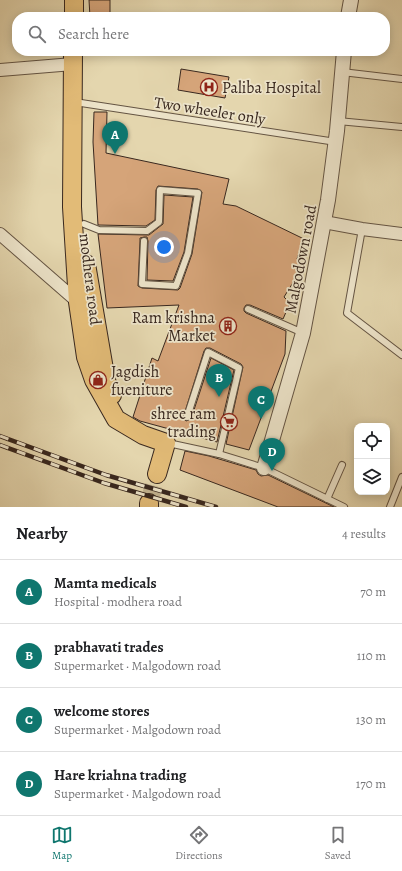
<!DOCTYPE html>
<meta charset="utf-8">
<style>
:root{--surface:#fff;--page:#f6f6f6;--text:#202124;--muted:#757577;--line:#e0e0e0;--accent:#0f766e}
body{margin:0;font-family:Alegreya,serif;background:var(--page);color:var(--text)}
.controls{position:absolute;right:12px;bottom:12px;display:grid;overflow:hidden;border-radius:8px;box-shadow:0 2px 10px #0003}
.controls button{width:36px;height:36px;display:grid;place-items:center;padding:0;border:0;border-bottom:1px solid var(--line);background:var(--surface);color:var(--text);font:20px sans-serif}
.you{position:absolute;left:164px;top:247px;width:14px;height:14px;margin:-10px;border:3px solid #fff;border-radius:50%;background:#1a73e8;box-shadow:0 0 0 6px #1a73e833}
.badge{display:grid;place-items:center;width:26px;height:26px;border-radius:50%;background:var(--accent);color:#fff;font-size:13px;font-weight:700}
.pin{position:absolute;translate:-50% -33px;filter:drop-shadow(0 1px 2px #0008)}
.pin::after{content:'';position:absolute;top:21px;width:14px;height:12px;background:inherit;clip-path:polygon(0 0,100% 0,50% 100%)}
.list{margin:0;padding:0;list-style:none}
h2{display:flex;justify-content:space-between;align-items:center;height:52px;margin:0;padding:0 16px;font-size:17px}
h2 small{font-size:13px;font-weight:400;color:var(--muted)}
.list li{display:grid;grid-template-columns:26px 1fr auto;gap:12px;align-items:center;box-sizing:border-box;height:64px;padding:0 16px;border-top:1px solid var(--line)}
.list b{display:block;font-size:15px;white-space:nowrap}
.list p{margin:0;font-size:13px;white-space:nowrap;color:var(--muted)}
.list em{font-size:13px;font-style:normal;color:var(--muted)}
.icon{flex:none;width:22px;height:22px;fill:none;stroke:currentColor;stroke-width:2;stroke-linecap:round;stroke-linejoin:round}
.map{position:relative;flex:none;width:402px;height:507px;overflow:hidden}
.search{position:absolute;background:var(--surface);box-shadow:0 2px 10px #0003;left:12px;right:12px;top:12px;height:44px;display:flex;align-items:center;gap:10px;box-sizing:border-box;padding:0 14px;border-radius:16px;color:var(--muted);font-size:15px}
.sheet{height:308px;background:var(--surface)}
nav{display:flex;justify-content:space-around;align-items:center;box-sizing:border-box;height:56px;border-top:1px solid var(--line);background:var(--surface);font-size:11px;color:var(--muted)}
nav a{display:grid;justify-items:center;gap:2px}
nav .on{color:var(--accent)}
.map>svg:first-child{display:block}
.building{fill:#d5a479;stroke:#39281f}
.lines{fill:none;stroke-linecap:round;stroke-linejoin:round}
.primary-tunnel{stroke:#c2b391;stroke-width:18;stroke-dasharray:18 9;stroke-linecap:butt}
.service-casing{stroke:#645443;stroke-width:8}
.minor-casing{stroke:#645443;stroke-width:14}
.tertiary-casing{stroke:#645443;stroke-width:16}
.primary-casing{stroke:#39281f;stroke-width:20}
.service{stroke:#ede4ca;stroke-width:6}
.minor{stroke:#ede4ca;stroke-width:12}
.tertiary{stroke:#ede4ca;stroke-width:14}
.primary{stroke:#e2bb77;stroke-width:18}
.rail-casing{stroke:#39281f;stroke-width:4.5}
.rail{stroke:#ede4ca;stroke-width:3;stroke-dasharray:9;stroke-linecap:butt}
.labels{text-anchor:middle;stroke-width:3.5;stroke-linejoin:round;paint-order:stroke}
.poi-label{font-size:16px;fill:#39281f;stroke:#ede4ca;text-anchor:start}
.street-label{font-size:16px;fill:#39281f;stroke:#ede4ca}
</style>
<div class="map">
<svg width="402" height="507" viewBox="0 0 402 507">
<rect width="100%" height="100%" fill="#e4d6ae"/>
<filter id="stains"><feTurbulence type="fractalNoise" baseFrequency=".005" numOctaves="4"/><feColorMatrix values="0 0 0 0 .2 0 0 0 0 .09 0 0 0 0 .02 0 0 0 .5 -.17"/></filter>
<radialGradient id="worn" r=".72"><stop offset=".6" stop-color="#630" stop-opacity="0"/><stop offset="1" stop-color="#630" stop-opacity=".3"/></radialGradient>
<g class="building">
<path d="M 89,0 L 110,0 L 110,17 L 90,17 Z"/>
<path d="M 181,69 L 229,77 L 225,98 L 178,90 Z"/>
<path d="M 94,112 L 107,112 L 106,153 L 229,179 L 223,204 L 236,206 L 304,239 L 297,259 L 304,265 L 284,297 L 290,303 L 283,319 L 250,305 L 246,305 L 244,308 L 244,311 L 246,313 L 286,331 L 285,354 L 249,450 L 226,444 L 243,367 L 241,364 L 210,348 L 206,348 L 204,351 L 183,418 L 186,421 L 191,419 L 211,358 L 234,370 L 217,442 L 140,421 L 133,417 L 152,358 L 158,361 L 179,305 L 107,308 L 98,234 L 149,235 L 163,224 L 164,195 L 193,197 L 184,252 L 173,281 L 147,280 L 148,241 L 147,237 L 144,237 L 140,238 L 140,241 L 138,286 L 142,288 L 178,290 L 180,288 L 192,254 L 202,192 L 198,189 L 158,186 L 156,190 L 155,220 L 146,226 L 98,225 L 93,142 Z"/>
<path d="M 185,451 L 209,456 L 256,470 L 258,474 L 261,476 L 268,475 L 334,507 L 278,507 L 180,470 Z"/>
</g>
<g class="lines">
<path class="primary-tunnel" d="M 149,503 L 157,474"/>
<g class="service-casing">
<g id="service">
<path d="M 342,72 L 402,79"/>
<path d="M 81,103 L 336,142"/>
<path d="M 338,121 L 402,127"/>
<path d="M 84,224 L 99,230 L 147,231 L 159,222 L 160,190 L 198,193 L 188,253 L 176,286 L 142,284 L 144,241"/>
<path d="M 362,229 L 347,313 L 402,355"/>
<path d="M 248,309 L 303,333"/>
<path d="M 187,417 L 208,352 L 239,368 L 219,454"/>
<path d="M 168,443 L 219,454 L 264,468 L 344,507"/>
<path d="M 327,499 L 342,465"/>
<path d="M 390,507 L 402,477"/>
</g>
</g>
<g class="minor-casing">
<g id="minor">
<path d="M 0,70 L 73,64"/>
<path d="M 324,222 L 362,229 L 402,234"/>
<path d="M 0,234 L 78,302"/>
</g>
</g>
<g class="tertiary-casing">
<g id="tertiary">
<path d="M 348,17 L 351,0"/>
<path d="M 264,468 L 303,333 L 328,200 L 337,131 L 344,51"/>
</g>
</g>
<g class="primary-casing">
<g id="primary">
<path d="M 74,0 L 74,17"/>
<path d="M 73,51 L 72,207 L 78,302 L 86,357 L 94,380 L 116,419 L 143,435 L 166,443 L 157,474"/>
<path d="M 86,264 L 106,381 L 112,395"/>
<path d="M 149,507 L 149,503"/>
</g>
</g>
<use href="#service" class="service"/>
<use href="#minor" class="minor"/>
<use href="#tertiary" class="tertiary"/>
<use href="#primary" class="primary"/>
<g class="rail-casing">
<g id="rail">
<path d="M 0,436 L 106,475 L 216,507"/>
<path d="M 0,445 L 104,483 L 186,507"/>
</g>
</g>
<use href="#rail" class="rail"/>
</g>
<defs>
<g id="hospital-ring" transform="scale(0.9)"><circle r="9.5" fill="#ede4ca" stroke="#8f2418" stroke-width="1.5"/><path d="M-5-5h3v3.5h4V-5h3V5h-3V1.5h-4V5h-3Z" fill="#8f2418"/></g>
<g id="building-ring" transform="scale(0.9)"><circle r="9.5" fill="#ede4ca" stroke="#8f2418" stroke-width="1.5"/><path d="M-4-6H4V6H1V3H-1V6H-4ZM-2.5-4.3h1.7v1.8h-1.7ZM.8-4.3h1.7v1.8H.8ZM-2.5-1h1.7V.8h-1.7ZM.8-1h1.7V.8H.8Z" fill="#8f2418"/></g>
<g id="shop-ring" transform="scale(0.9)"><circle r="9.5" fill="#ede4ca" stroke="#8f2418" stroke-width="1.5"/><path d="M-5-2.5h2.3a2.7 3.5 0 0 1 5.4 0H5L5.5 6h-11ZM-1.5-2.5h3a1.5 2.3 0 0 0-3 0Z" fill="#8f2418"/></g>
<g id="supermarket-ring" transform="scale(0.9)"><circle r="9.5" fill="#ede4ca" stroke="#8f2418" stroke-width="1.5"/><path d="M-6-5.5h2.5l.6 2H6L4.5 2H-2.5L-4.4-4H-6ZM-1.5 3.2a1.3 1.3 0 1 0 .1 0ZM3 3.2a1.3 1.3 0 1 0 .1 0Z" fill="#8f2418"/></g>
</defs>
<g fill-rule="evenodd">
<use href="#hospital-ring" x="209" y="87"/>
<use href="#building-ring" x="228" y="326"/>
<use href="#shop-ring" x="98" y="380"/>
<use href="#supermarket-ring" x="229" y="422"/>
</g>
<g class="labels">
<g class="poi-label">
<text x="222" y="93">Paliba Hospital</text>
<text x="215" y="323" text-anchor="end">Ram krishna<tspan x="215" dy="18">Market</tspan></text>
<text x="111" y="377">Jagdish<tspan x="111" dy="18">fueniture</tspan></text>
<text x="216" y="419" text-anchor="end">shree ram<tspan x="216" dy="18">trading</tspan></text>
</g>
<g class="street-label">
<text transform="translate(210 110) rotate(9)" y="6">Two wheeler only</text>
<text transform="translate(300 259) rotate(-79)" y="6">Malgodown road</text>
<text transform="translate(91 279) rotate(83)" y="6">modhera road</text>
</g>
</g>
<rect width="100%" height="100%" filter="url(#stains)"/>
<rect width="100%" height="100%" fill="url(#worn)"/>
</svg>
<div class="controls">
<button><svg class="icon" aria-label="locate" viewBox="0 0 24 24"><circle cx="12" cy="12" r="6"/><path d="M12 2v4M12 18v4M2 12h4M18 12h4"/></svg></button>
<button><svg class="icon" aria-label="layers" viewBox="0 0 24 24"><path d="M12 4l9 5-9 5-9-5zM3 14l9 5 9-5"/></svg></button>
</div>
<div class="you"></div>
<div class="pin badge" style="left:115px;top:154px">A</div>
<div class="pin badge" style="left:219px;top:397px">B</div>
<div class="pin badge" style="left:261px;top:419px">C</div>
<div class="pin badge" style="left:272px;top:471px">D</div>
<div class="search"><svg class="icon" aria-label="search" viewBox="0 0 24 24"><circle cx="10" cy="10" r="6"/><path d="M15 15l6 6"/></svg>Search here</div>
</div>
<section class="sheet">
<h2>Nearby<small>4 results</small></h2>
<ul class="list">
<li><span class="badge">A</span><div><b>Mamta medicals</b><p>Hospital · modhera road</p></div><em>70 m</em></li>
<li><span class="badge">B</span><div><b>prabhavati trades</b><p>Supermarket · Malgodown road</p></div><em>110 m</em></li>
<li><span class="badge">C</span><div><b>welcome stores</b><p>Supermarket · Malgodown road</p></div><em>130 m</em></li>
<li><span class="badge">D</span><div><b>Hare kriahna trading</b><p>Supermarket · Malgodown road</p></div><em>170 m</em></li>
</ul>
</section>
<nav>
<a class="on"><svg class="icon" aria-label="map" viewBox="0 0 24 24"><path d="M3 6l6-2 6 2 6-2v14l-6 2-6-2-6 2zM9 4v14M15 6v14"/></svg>Map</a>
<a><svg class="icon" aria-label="directions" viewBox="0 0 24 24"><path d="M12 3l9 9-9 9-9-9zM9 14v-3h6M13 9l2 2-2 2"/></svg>Directions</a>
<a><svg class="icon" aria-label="saved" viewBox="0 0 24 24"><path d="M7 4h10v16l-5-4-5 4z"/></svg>Saved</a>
</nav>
